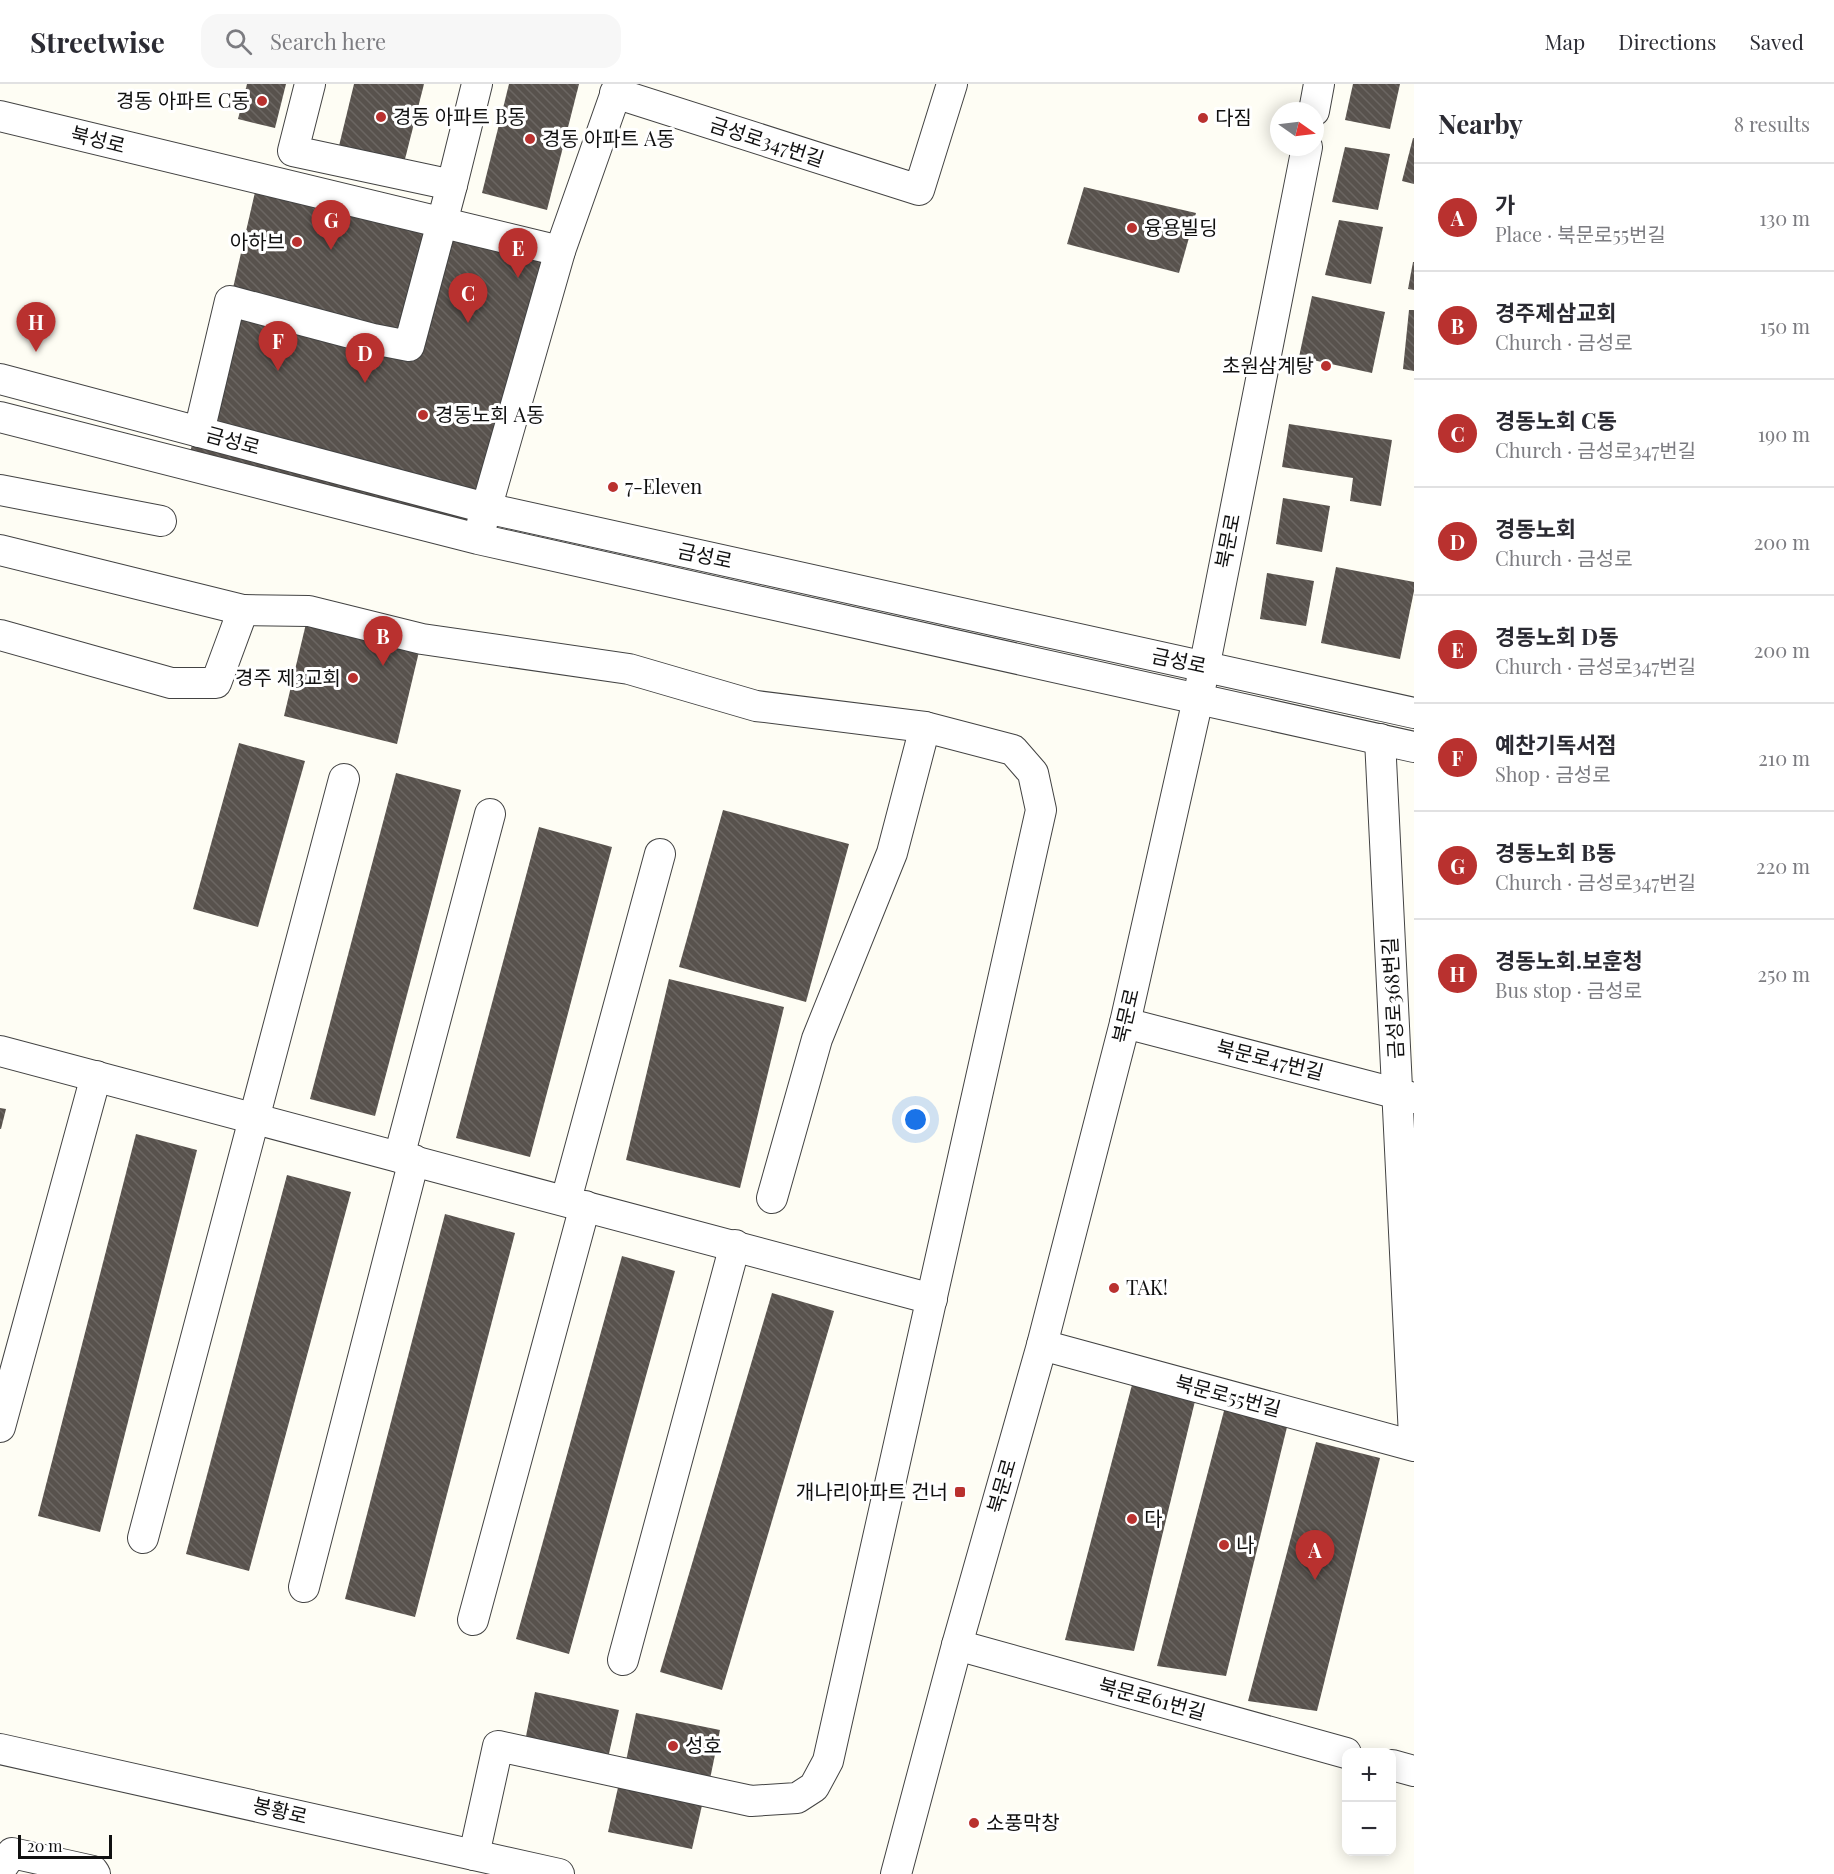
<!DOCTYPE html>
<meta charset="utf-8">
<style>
:root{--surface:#fff;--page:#f7f7f7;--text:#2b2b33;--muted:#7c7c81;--line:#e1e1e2;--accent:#b9312f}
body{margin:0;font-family:"Playfair Display","Noto Sans KR",serif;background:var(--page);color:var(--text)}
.controls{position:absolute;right:18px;bottom:18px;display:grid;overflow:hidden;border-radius:12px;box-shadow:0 3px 15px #0003}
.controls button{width:54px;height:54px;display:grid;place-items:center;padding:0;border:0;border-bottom:2px solid var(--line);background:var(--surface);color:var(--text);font:30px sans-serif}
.compass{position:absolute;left:1270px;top:18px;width:54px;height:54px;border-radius:50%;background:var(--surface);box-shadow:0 3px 15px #0003;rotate:104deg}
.scale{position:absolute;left:18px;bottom:15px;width:94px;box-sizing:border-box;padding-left:6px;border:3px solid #101010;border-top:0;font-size:16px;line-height:21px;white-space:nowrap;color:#101010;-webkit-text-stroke:4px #fff;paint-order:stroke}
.you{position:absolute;left:916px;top:1036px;width:21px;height:21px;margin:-15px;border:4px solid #fff;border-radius:50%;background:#1a73e8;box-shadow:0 0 0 9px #1a73e833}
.badge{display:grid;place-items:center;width:39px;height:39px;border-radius:50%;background:var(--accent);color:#fff;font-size:20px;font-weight:700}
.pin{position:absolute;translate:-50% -50px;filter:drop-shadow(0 2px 3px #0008)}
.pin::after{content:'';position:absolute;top:32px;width:21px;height:18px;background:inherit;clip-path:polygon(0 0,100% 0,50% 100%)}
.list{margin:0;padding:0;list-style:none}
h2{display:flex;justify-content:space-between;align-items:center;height:78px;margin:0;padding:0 24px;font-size:26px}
h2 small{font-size:20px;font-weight:400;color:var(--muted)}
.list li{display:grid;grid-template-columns:39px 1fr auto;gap:18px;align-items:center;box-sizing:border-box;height:108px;padding:0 24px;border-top:2px solid var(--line)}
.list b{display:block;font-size:22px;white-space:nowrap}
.list p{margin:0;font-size:20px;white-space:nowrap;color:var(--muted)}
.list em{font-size:20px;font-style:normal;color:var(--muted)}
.icon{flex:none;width:33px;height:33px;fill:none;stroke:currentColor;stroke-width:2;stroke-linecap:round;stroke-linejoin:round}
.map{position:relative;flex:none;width:1414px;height:1790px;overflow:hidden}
header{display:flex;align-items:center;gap:36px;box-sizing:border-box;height:84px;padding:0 30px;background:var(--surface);border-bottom:2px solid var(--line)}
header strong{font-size:28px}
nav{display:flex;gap:33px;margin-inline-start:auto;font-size:21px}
.search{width:420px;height:54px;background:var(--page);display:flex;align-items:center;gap:15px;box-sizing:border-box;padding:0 21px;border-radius:18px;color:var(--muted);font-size:22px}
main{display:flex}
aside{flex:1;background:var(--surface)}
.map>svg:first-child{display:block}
.building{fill:url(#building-back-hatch)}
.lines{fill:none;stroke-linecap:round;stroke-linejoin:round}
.minor-casing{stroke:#434343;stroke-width:32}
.minor{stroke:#fff;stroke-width:30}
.poi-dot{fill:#b9312f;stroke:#fff;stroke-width:2}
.labels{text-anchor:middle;stroke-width:6;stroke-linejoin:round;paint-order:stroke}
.poi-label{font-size:20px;fill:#101010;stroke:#fff;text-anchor:start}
.street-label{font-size:20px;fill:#101010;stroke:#fff}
</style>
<header>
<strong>Streetwise</strong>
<div class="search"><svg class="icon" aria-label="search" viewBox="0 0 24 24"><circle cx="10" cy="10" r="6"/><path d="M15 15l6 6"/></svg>Search here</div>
<nav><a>Map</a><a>Directions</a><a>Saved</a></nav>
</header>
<main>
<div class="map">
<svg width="1414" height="1790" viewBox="0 0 1414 1790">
<defs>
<pattern id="building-back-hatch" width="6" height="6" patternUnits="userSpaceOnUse" patternTransform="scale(1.5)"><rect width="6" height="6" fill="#58524d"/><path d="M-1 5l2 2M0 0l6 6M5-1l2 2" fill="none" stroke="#6b6662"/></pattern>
</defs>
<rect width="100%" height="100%" fill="#fefdf4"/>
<g class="building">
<path d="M 247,0 L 286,0 L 275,44 L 238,35 Z"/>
<path d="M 354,0 L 424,0 L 403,83 L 338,66 Z"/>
<path d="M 509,0 L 579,0 L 547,126 L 482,109 Z"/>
<path d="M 1353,0 L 1400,0 L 1390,45 L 1345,36 Z"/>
<path d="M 1413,54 L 1414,54 L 1414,100 L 1402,97 Z"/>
<path d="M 1345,63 L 1390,70 L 1378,126 L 1332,118 Z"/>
<path d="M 258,95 L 560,167 L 478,455 L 187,380 L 230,217 Z"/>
<path d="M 1084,103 L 1196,129 L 1179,189 L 1067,160 Z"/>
<path d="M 1339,136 L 1383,143 L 1371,200 L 1325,191 Z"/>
<path d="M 1413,178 L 1414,178 L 1414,206 L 1408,205 Z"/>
<path d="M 1312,212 L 1385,228 L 1372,289 L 1299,273 Z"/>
<path d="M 1409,226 L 1414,226 L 1414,287 L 1403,285 Z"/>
<path d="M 1289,340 L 1392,356 L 1381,422 L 1350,417 L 1353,394 L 1282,383 Z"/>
<path d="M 1283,414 L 1330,422 L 1322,468 L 1276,460 Z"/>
<path d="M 1336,483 L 1414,498 L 1414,507 L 1400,575 L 1321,559 Z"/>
<path d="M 1267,489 L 1314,497 L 1306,542 L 1260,535 Z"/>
<path d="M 309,527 L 422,555 L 397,660 L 284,632 Z"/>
<path d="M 239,659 L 305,677 L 258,843 L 193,825 Z"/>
<path d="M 396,689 L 461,706 L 375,1032 L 310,1015 Z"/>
<path d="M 723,726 L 849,760 L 806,918 L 679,883 Z"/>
<path d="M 539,743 L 612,763 L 530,1073 L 456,1054 Z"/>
<path d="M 669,895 L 784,923 L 740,1104 L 626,1076 Z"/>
<path d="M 0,1024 L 6,1025 L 1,1045 L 0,1045 Z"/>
<path d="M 136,1050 L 197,1066 L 100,1448 L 38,1432 Z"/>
<path d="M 287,1091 L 351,1108 L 249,1487 L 186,1470 Z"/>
<path d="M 445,1130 L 515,1149 L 415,1533 L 345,1515 Z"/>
<path d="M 622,1172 L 675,1187 L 569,1570 L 516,1555 Z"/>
<path d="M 772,1209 L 834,1227 L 722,1606 L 660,1588 Z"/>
<path d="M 1133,1297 L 1196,1313 L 1134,1567 L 1065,1556 Z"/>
<path d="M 1225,1323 L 1288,1339 L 1226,1592 L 1157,1582 Z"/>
<path d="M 1316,1358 L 1380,1374 L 1317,1627 L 1248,1617 Z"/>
<path d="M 535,1608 L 619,1626 L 608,1674 L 525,1657 Z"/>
<path d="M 636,1629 L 720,1646 L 710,1695 L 626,1677 Z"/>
<path d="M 619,1699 L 703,1717 L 692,1765 L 608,1748 Z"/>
</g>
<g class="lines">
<g class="minor-casing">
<g id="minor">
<path d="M 310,0 L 293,67 L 452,101 L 477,0"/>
<path d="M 615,9 L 919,106 L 952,0"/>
<path d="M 1314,27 L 1319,0"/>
<path d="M 0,32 L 560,167"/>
<path d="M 0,295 L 486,424 L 1414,629"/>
<path d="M 0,333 L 478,455 L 1414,663"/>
<path d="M 199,348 L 230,217 L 373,255 L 409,262 L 452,101"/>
<path d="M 0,406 L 161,437"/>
<path d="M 481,443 L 560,167 L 619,0"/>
<path d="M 0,466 L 243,526 L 216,599 L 171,599 L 0,551"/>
<path d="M 243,526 L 309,527 L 422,555 L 629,585 L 756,622 L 925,643 L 1013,666 L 1033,689 L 1041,726 L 828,1677 L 814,1703 L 797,1714 L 751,1717 L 498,1662 L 474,1771"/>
<path d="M 1380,655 L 1414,1353"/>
<path d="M 1125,939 L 1414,1014"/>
<path d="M 0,967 L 932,1215"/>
<path d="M 399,1073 L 490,730"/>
<path d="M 772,1114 L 817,955 L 892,769 L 925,643"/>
<path d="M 566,1116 L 660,770"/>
<path d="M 1042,1261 L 1414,1362"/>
<path d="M 0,1343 L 96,992"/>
<path d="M 143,1454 L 344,695"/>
<path d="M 304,1503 L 414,1076"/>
<path d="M 473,1536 L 585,1122"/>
<path d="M 957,1561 L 1346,1669"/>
<path d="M 623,1576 L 735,1161"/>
<path d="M 0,1665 L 559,1790"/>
<path d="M 1392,1681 L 1414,1687"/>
<path d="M 0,1786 L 12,1769 L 93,1787 L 95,1790"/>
<path d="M 896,1790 L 957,1561 L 1042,1261 L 1125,939 L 1198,615 L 1307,63"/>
</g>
</g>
<use href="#minor" class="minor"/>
</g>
<g class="poi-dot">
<circle cx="262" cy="17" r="6"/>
<circle cx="381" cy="33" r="6"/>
<circle cx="1203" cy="34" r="6"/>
<circle cx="530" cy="55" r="6"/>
<circle cx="1132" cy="144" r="6"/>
<circle cx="297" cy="158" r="6"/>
<circle cx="1326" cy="282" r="6"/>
<circle cx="423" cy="331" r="6"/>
<circle cx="613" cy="403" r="6"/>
<circle cx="353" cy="594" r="6"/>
<circle cx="1114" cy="1204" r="6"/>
<rect x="954" y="1402" width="12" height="12" rx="3"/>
<circle cx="1132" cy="1435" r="6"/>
<circle cx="1224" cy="1461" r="6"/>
<circle cx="673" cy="1662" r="6"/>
<circle cx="974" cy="1739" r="6"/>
</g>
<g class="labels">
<g class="poi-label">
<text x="250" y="24" text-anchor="end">경동 아파트 C동</text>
<text x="393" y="40">경동 아파트 B동</text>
<text x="1215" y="41">다짐</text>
<text x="542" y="62">경동 아파트 A동</text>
<text x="1144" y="151">융용빌딩</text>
<text x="285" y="165" text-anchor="end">아하브</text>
<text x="1314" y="289" text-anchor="end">초원삼계탕</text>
<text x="435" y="338">경동노회 A동</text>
<text x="625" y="410">7-Eleven</text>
<text x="341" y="601" text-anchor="end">경주 제3교회</text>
<text x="1126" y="1211">TAK!</text>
<text x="948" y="1415" text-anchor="end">개나리아파트 건너</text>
<text x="1144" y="1442">다</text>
<text x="1236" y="1468">나</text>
<text x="685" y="1669">성호</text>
<text x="986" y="1746">소풍막창</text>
</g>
<g class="street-label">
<text transform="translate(98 56) rotate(14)" y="7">북성로</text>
<text transform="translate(767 58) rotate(18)" y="7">금성로347번길</text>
<text transform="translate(233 357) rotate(15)" y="7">금성로</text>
<text transform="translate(1228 457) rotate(-79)" y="7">북문로</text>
<text transform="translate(705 472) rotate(12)" y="7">금성로</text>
<text transform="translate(1179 577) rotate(12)" y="7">금성로</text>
<text transform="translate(1393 914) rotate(-93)" y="7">금성로368번길</text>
<text transform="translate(1126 932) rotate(-77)" y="7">북문로</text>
<text transform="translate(1270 976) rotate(14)" y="7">북문로47번길</text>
<text transform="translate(1228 1312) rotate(15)" y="7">북문로55번길</text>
<text transform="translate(1002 1402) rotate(-74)" y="7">북문로</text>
<text transform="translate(1152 1615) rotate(15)" y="7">북문로61번길</text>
<text transform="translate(280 1727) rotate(13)" y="7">봉황로</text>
</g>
</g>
</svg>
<div class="controls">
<button>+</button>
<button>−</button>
</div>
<svg class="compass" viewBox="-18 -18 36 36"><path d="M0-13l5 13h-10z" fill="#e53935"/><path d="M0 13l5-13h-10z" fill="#7c7c81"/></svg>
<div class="scale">20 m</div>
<div class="you"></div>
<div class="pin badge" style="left:1315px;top:1496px">A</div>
<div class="pin badge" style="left:383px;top:582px">B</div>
<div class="pin badge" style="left:468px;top:239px">C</div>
<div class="pin badge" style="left:365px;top:299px">D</div>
<div class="pin badge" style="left:518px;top:194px">E</div>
<div class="pin badge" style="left:278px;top:287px">F</div>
<div class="pin badge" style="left:331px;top:166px">G</div>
<div class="pin badge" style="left:36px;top:268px">H</div>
</div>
<aside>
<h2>Nearby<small>8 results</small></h2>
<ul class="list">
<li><span class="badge">A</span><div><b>가</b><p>Place · 북문로55번길</p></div><em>130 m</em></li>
<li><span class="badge">B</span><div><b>경주제삼교회</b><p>Church · 금성로</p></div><em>150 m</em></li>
<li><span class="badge">C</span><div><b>경동노회 C동</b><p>Church · 금성로347번길</p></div><em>190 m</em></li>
<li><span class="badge">D</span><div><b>경동노회</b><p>Church · 금성로</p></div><em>200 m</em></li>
<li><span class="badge">E</span><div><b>경동노회 D동</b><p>Church · 금성로347번길</p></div><em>200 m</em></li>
<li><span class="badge">F</span><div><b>예찬기독서점</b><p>Shop · 금성로</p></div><em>210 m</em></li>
<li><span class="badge">G</span><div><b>경동노회 B동</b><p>Church · 금성로347번길</p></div><em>220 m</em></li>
<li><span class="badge">H</span><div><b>경동노회.보훈청</b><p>Bus stop · 금성로</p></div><em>250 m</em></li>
</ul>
</aside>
</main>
